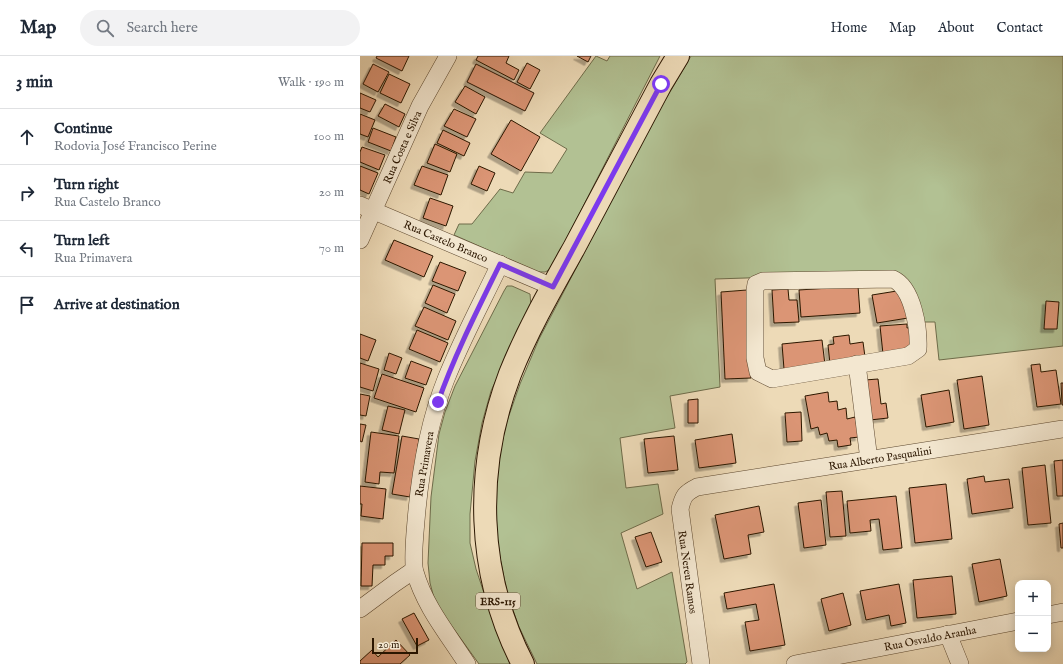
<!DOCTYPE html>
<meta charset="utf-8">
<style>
:root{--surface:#fff;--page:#f2f2f3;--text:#1f2937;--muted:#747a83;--line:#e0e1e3}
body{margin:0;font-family:"IM FELL English",serif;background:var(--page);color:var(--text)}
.controls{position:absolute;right:12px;bottom:12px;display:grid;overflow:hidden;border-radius:8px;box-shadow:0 2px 10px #0003}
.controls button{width:36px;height:36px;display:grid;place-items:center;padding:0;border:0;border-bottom:1px solid var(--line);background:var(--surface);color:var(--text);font:20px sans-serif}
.scale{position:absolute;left:12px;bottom:10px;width:46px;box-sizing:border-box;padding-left:4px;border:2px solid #2b1600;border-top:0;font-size:11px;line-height:14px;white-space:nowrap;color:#2b1600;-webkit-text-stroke:3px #f3e7d0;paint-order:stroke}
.stop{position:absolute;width:12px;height:12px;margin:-9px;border:3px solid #7c3aed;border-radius:50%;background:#fff}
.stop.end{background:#7c3aed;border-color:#fff;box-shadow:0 1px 4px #0008}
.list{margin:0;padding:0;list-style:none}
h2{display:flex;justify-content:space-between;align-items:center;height:52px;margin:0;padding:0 16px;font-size:17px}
h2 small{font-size:13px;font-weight:400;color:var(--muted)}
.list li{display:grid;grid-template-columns:26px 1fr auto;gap:12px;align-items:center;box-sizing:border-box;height:56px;padding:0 16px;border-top:1px solid var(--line)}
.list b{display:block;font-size:15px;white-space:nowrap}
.list p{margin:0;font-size:13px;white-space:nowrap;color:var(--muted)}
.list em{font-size:13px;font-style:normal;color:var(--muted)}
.icon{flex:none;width:22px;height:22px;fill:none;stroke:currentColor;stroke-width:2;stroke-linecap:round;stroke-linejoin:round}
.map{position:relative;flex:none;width:703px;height:608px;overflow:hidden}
header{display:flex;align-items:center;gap:24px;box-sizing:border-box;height:56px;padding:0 20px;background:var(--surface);border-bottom:1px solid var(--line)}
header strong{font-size:19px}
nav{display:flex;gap:22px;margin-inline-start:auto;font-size:14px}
.search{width:280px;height:36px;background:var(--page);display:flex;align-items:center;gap:10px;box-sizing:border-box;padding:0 14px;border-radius:22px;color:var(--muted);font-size:15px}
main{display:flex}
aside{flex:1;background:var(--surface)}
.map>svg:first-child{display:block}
.green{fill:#b2c193;stroke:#6e6c4a}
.building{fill:#db9574;stroke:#2b1600;filter:url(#shadow)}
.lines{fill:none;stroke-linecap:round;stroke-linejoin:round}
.street-casing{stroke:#5c472e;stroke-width:18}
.primary-casing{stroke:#2b1600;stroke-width:24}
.street{stroke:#f3e7d0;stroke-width:17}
.primary{stroke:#eddab7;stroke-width:22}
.route{stroke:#7c3aed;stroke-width:5}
.labels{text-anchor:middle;stroke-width:3.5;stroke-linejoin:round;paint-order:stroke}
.shield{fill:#f3e7d0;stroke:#67553e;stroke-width:1}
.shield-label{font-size:10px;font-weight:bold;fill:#2b1600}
.street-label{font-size:11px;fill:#2b1600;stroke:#f3e7d0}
</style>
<header>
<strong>Map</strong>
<div class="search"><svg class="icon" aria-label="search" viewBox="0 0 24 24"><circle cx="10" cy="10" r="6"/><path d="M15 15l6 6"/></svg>Search here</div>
<nav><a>Home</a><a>Map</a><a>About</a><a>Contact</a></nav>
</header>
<main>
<aside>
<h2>3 min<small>Walk · 190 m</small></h2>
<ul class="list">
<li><svg class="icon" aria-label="ahead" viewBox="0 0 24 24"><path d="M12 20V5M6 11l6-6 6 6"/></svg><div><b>Continue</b><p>Rodovia José Francisco Perine</p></div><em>100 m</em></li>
<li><svg class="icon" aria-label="right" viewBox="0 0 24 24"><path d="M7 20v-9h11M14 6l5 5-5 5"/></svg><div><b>Turn right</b><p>Rua Castelo Branco</p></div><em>20 m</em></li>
<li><svg class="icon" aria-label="left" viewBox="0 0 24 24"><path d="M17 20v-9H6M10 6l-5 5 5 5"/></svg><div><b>Turn left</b><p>Rua Primavera</p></div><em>70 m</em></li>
<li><svg class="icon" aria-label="arrive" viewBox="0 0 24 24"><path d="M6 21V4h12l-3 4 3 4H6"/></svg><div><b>Arrive at destination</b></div></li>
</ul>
</aside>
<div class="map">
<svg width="703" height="608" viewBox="0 0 703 608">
<defs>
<filter id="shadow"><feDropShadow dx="-3.5" dy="3.5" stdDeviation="0" flood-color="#0004"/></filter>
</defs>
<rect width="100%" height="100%" fill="#eddab7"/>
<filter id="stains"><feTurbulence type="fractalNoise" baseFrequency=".005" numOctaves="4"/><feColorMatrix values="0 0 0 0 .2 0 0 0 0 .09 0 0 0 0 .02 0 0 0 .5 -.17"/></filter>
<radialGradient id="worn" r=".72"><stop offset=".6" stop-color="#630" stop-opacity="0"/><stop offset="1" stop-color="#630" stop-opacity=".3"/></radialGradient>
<g class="green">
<path d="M 236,0 L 247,5 L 250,0 L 300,0 L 191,213 L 185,216 L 178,216 L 94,179 L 99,168 L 112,168 L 140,133 L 153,137 L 165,116 L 192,117 L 207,93 L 180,77 Z"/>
<path d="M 331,0 L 703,0 L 703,290 L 579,304 L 575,266 L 561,266 L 538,217 L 355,223 L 360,331 L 310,340 L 315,372 L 260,382 L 266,432 L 298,428 L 303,458 L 261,477 L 277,533 L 312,516 L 327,606 L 325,608 L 177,608 L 159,571 L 148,541 L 140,502 L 136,471 L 134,438 L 139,402 L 146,368 L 160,328 L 179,283 L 293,65 Z"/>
<path d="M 147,230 L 152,230 L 170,238 L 171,250 L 131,335 L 122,367 L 115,405 L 110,458 L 110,487 L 116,513 L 136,573 L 150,608 L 119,608 L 83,558 L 74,542 L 70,527 L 68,507 L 71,441 L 79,378 L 85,356 L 95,330 L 144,235 Z"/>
</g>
<g class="building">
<path d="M 17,0 L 49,0 L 42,15 L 16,2 Z"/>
<path d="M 118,0 L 149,0 L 146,7 L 159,14 L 154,24 L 116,4 Z"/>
<path d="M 217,0 L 231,0 L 228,6 Z"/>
<path d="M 167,7 L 180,14 L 170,33 L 157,26 Z"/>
<path d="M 13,8 L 29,16 L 18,36 L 3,28 Z"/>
<path d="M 116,8 L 174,37 L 165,55 L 107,26 Z"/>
<path d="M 29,18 L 50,28 L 41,47 L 20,37 Z"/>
<path d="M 105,30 L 125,41 L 116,58 L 95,46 Z"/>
<path d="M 0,37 L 16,44 L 10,56 L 0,52 Z"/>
<path d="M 25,48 L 45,58 L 39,71 L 18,60 Z"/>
<path d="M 94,53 L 116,63 L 107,81 L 84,70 Z"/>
<path d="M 0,58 L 15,64 L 8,81 L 0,78 Z"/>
<path d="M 151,64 L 180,81 L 161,115 L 131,98 Z"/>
<path d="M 13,72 L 36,81 L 31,95 L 8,86 Z"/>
<path d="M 83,74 L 110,87 L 104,100 L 77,87 Z"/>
<path d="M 75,88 L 97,98 L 90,116 L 67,107 Z"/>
<path d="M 2,91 L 25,99 L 19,114 L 0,106 L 0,96 Z"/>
<path d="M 0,110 L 18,117 L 9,138 L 0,134 Z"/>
<path d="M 62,110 L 88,119 L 81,139 L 54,129 Z"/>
<path d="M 119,110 L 135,117 L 127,135 L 111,128 Z"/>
<path d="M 70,142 L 93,150 L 86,170 L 63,162 Z"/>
<path d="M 34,184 L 73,200 L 64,221 L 25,204 Z"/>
<path d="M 80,206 L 106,216 L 98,235 L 72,225 Z"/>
<path d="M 73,229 L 95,238 L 87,257 L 65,247 Z"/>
<path d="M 498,230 L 500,257 L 441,261 L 439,234 Z"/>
<path d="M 428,233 L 429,244 L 437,244 L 439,266 L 414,267 L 412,234 Z"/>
<path d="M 387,234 L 391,322 L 365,323 L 361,236 Z"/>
<path d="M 543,234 L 548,262 L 517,267 L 512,239 Z"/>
<path d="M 686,245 L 699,246 L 697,273 L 684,273 Z"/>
<path d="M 64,251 L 96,265 L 88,284 L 55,270 Z"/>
<path d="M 547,268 L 547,272 L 553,271 L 551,295 L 523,298 L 520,270 Z"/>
<path d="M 57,274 L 88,287 L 80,306 L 49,293 Z"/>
<path d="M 0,278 L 16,284 L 8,305 L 0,302 Z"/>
<path d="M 489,279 L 490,288 L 503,286 L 505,301 L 470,308 L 468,289 L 474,288 L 473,281 Z"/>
<path d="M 462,284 L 465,309 L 424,313 L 422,288 Z"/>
<path d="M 29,297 L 42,302 L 36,318 L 24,314 Z"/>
<path d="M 51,305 L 72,313 L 66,329 L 45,322 Z"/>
<path d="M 0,307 L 19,313 L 13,335 L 0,331 Z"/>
<path d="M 680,308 L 681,316 L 696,314 L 701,348 L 677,351 L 671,309 Z"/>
<path d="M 22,318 L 64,332 L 56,356 L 14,342 Z"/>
<path d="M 622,320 L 629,369 L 604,373 L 597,324 Z"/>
<path d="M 518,323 L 521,348 L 526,347 L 528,362 L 510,364 L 505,324 Z"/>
<path d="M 701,327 L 703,327 L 703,349 L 702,349 Z"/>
<path d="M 589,334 L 594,366 L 566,371 L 561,339 Z"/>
<path d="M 468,336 L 469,346 L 477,345 L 478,354 L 486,352 L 487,363 L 495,361 L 499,381 L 490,382 L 491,389 L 478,391 L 477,384 L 469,385 L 467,377 L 460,379 L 458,371 L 451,373 L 445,340 Z"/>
<path d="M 0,338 L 10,340 L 6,360 L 0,359 Z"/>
<path d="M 338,343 L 338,367 L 328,367 L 328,344 Z"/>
<path d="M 28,350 L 45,354 L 39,378 L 22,374 Z"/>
<path d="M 441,356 L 442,385 L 427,386 L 425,357 Z"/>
<path d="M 0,368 L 6,369 L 2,386 L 0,385 Z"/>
<path d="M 11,376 L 39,380 L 34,417 L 20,416 L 19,428 L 5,426 Z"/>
<path d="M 372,378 L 376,407 L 339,412 L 335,384 Z"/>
<path d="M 42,380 L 59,383 L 50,441 L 32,438 Z"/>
<path d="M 314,380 L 318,414 L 288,417 L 284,383 Z"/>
<path d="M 703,404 L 703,440 L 697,440 L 694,405 Z"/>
<path d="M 685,409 L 691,467 L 668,469 L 662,412 Z"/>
<path d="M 624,420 L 625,426 L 649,423 L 653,452 L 612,458 L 607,423 Z"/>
<path d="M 586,428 L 592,483 L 555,487 L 549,432 Z"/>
<path d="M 0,430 L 26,433 L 23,463 L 1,460 L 2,448 L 0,448 Z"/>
<path d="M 482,435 L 486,480 L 470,481 L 466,436 Z"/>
<path d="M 536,440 L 542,492 L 523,494 L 519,463 L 510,464 L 511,475 L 490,477 L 487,445 Z"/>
<path d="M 461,444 L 466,489 L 444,492 L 438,447 Z"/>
<path d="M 399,450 L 404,476 L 388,479 L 391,498 L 364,503 L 355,459 Z"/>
<path d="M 703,467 L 703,492 L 701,492 L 699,468 Z"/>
<path d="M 291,476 L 302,506 L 286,511 L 275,481 Z"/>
<path d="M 2,487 L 33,487 L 33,500 L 25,500 L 25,509 L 13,509 L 12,530 L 1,530 Z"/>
<path d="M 640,503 L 647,540 L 619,546 L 612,508 Z"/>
<path d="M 592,520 L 596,558 L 557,562 L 553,524 Z"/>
<path d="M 414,528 L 425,589 L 390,595 L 385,566 L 399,564 L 396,548 L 367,553 L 364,537 Z"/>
<path d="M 539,528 L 546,567 L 531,570 L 529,559 L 506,564 L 500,535 Z"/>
<path d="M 483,537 L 491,569 L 469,575 L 461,543 Z"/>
<path d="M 54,557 L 69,584 L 57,590 L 42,563 Z"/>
<path d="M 36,584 L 50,599 L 40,608 L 0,608 L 0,605 L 12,594 L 18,601 Z"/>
</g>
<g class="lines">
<g class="street-casing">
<g id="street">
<path d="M 0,149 L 193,231"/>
<path d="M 0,184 L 60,50 L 88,0"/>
<path d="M 533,223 C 553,232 559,273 558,293 L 548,300 L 412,323 L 398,316 L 395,302 L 395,234 L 396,228 L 403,225 Z"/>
<path d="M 497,308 L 509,404"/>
<path d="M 0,553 L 35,527 L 54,514"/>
<path d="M 688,559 L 703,556"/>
<path d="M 588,578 L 600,608"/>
<path d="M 107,608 C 88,578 65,551 55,516 C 52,507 55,476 56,465 C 60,416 68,368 86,323 C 102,283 122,246 140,208"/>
<path d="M 341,608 L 320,453 C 323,440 325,437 337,431 L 703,373"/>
<path d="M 435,608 L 658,565"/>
</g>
</g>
<g class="primary-casing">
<path id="primary" d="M 163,608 C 116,517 114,413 150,318 C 167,275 191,233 214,192 C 243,137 272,83 301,28 L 318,0"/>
</g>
<use href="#street" class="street"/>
<use href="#primary" class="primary"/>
</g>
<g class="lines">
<path class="route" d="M 78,346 C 95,298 118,253 140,208 L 193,231 L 301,28"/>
</g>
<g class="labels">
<rect class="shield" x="116" y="537" width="44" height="16" rx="3"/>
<g class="shield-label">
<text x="138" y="549">ERS-115</text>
</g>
<g class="street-label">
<text transform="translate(42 91) rotate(-66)" y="4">Rua Costa e Silva</text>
<text transform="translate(86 185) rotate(23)" y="4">Rua Castelo Branco</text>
<text transform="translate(520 402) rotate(-9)" y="4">Rua Alberto Pasqualini</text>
<text transform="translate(64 408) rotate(-80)" y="4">Rua Primavera</text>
<text transform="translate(328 516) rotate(82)" y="4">Rua Nereu Ramos</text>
<text transform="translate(570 582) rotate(-11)" y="4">Rua Osvaldo Aranha</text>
</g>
</g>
<rect width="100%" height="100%" filter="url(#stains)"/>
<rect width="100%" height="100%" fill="url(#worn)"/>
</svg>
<div class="controls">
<button>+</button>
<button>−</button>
</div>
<div class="scale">20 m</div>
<div class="stop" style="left:301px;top:28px"></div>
<div class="stop end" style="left:78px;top:346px"></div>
</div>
</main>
